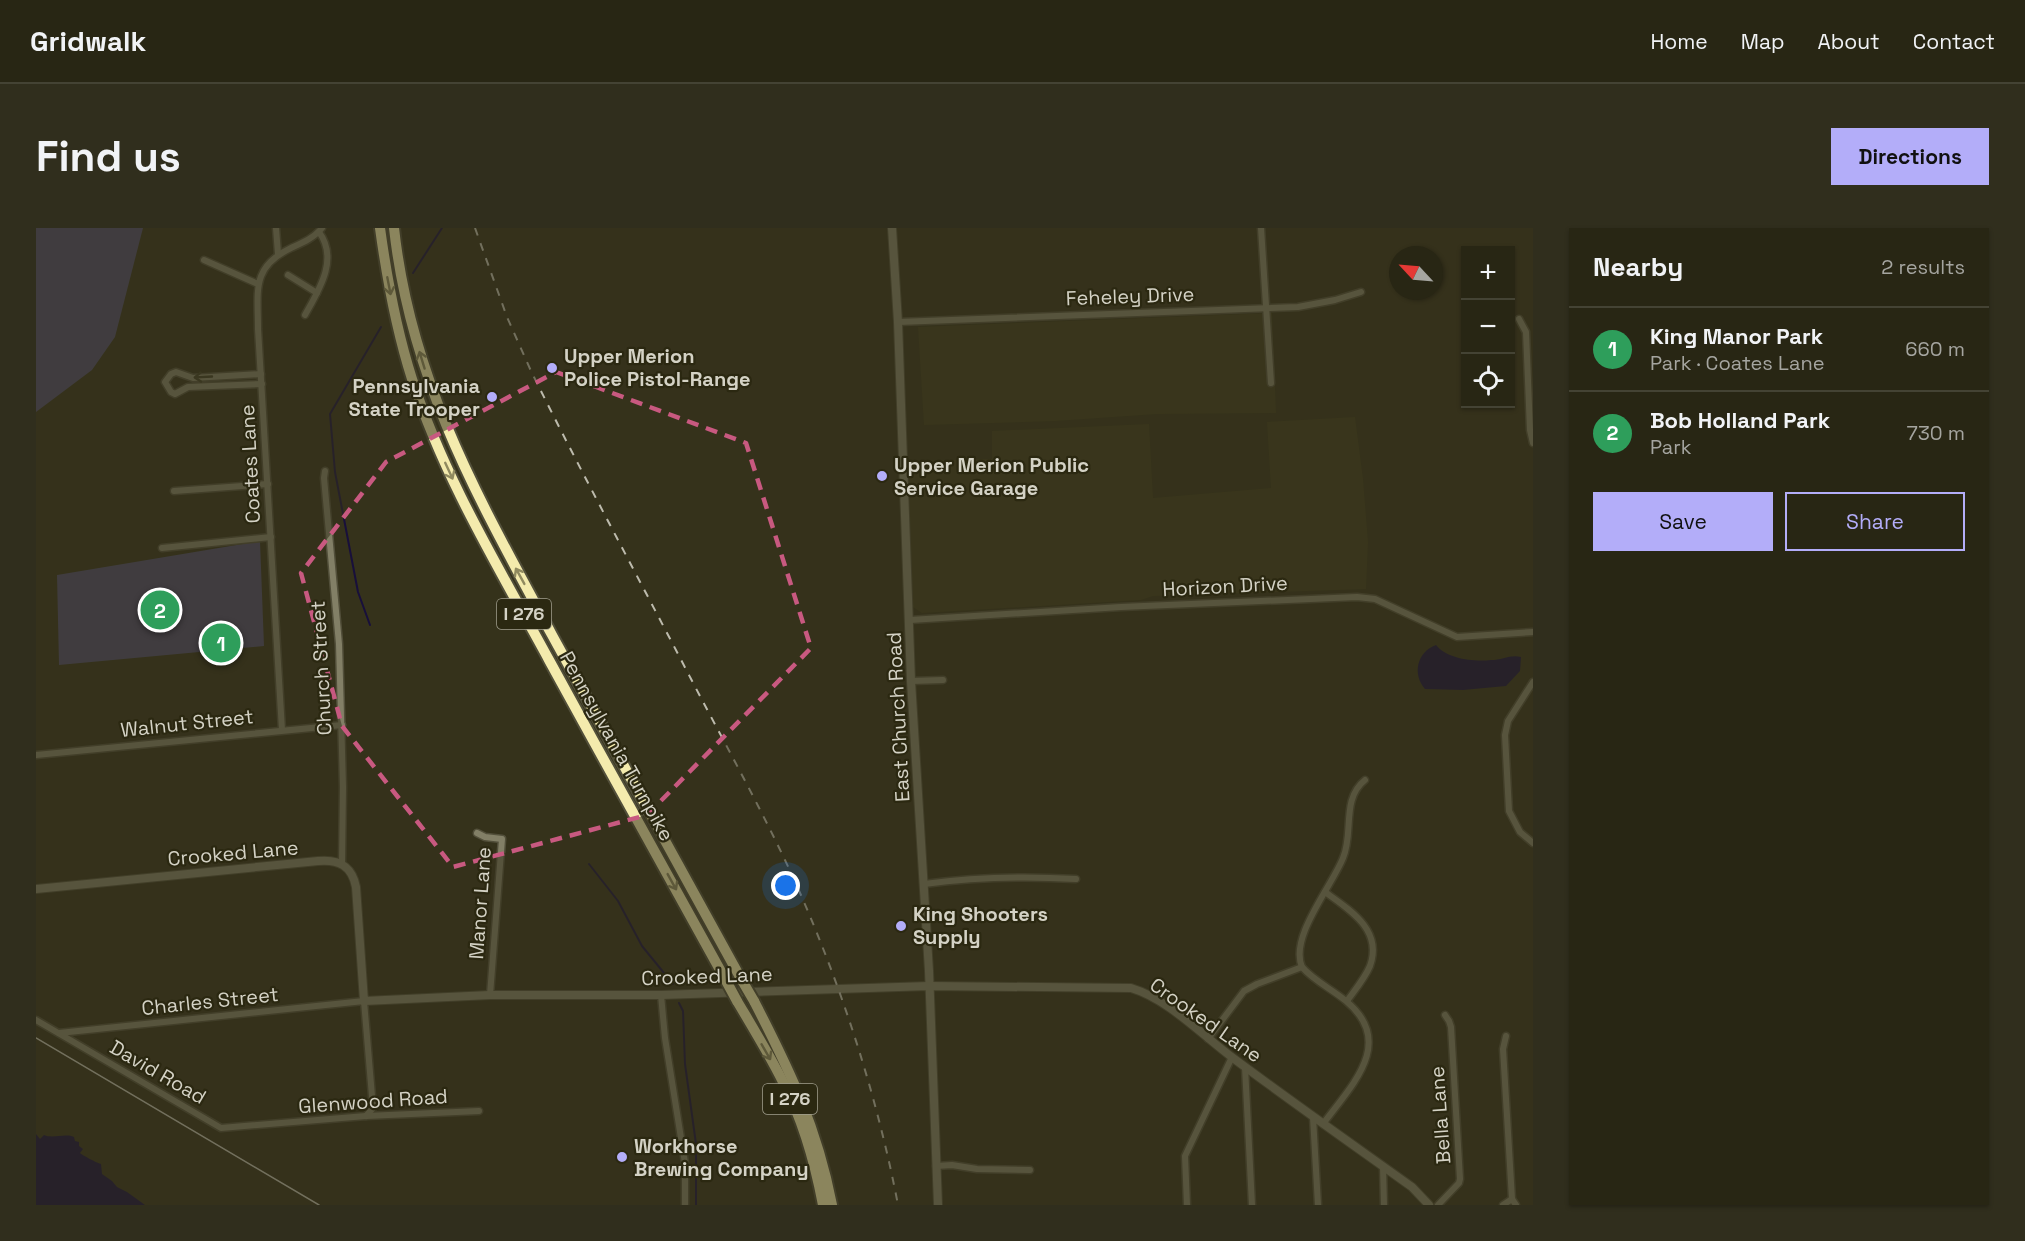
<!DOCTYPE html>
<meta charset="utf-8">
<style>
:root{--surface:#282614;--page:#302e1d;--text:#f1f3f6;--muted:#a5a5a0;--line:#444334;--accent:#b3adf9}
body{margin:0;font-family:"Space Grotesk",sans-serif;background:var(--page);color:var(--text)}
.controls{position:absolute;right:18px;top:18px;display:grid;overflow:hidden;border-radius:0px;box-shadow:0 2px 4px #0004}
.controls button{width:54px;height:54px;display:grid;place-items:center;padding:0;border:0;border-bottom:2px solid var(--line);background:var(--surface);color:var(--text);font:30px sans-serif}
.compass{position:absolute;left:1353px;top:18px;width:54px;height:54px;border-radius:50%;background:var(--surface);box-shadow:0 2px 4px #0004;rotate:296deg}
.you{position:absolute;left:750px;top:658px;width:21px;height:21px;margin:-15px;border:4px solid #fff;border-radius:50%;background:#1a73e8;box-shadow:0 0 0 9px #1a73e833}
.badge{display:grid;place-items:center;width:39px;height:39px;border-radius:50%;background:var(--accent);color:#fff;font-size:20px;font-weight:700}
.pin{position:absolute;translate:-50% -50%;border:3px solid #fff;box-shadow:0 2px 6px #0006}
.list{margin:0;padding:0;list-style:none}
h2{display:flex;justify-content:space-between;align-items:center;height:78px;margin:0;padding:0 24px;font-size:26px}
h2 small{font-size:20px;font-weight:400;color:var(--muted)}
.list li{display:grid;grid-template-columns:39px 1fr auto;gap:18px;align-items:center;box-sizing:border-box;height:84px;padding:0 24px;border-top:2px solid var(--line)}
.list b{display:block;font-size:22px;white-space:nowrap}
.list p{margin:0;font-size:20px;white-space:nowrap;color:var(--muted)}
.list em{font-size:20px;font-style:normal;color:var(--muted)}
.actions{display:flex;gap:12px;padding:18px 24px}
.actions a{flex:1;padding:14px 0;border:2px solid var(--accent);border-radius:0px;text-align:center;font-size:21px;color:var(--accent)}
.actions .main{background:var(--accent);color:#111}
.icon{flex:none;width:33px;height:33px;fill:none;stroke:currentColor;stroke-width:2;stroke-linecap:round;stroke-linejoin:round}
.map{position:relative;flex:none;width:1497px;height:977px;overflow:hidden;border-radius:0px}
header{display:flex;align-items:center;gap:36px;box-sizing:border-box;height:84px;padding:0 30px;background:var(--surface);border-bottom:2px solid var(--line)}
header strong{font-size:28px}
nav{display:flex;gap:33px;margin-inline-start:auto;font-size:21px}
.intro{display:flex;align-items:center;justify-content:space-between;box-sizing:border-box;height:144px;padding:0 36px}
h1{margin:0;font-size:42px}
.button{padding:15px 27px;border-radius:0px;background:var(--accent);color:#111;font-size:21px;font-weight:700}
main{display:flex;gap:36px;padding:0 36px}
aside{flex:1;background:var(--surface);border-radius:0px;box-shadow:0 2px 4px #0004}
.map>svg:first-child{display:block}
.built{fill:#3f3b1d}
.green{fill:#4e4b6a}
.water{fill:#180f3b}
.lines{fill:none;stroke-linecap:round;stroke-linejoin:round}
.stream{stroke:#180f3b;stroke-width:2}
.minor-casing{stroke:#524f3a;stroke-width:9}
.tertiary-casing{stroke:#524f3a;stroke-width:10}
.motorway-casing{stroke:#524f3a;stroke-width:14}
.minor{stroke:#827f66;stroke-width:6}
.tertiary{stroke:#827f66;stroke-width:8}
.motorway{stroke:#f4ebad;stroke-width:10}
.tram{stroke:#bdbbad;stroke-width:1.5}
.rail{stroke:#bdbbad;stroke-width:2;stroke-dasharray:8 8;stroke-linecap:butt}
.motorway-bridge-casing{stroke:#524f3a;stroke-width:14;stroke-linecap:butt}
.motorway-bridge{stroke:#f4ebad;stroke-width:10}
.oneway{stroke:#908a5f}
.oneway2{stroke:#413e26}
.marked{fill:none;stroke:#c85980;stroke-width:4.5;stroke-dasharray:12 8;stroke-linejoin:round}
.poi-dot{fill:#b3adf9;stroke:#2b2811;stroke-width:2}
.labels{text-anchor:middle;stroke-width:4.5;stroke-linejoin:round;paint-order:stroke}
.shield{fill:#2b2811;stroke:#a19f8f;stroke-width:1.5}
.shield-label{font-size:18px;font-weight:bold;fill:#d4d2c5}
.street-label{font-size:20px;fill:#d4d2c5;stroke:#2b2811}
.poi-label{font-size:20px;font-weight:bold;fill:#d4d2c5;stroke:#2b2811;text-anchor:start}
</style>
<header>
<strong>Gridwalk</strong>
<nav><a>Home</a><a>Map</a><a>About</a><a>Contact</a></nav>
</header>
<div class="intro"><h1>Find us</h1><a class="button">Directions</a></div>
<main>
<div class="map">
<svg width="1497" height="977" viewBox="0 0 1497 977">
<rect width="100%" height="100%" fill="#35321b"/>
<g class="built">
<path d="M 1236,85 L 1240,185 L 1121,186 L 1019,193 L 888,197 L 882,99 Z"/>
<path d="M 1319,189 L 1327,251 L 1332,314 L 1330,361 L 1117,368 L 1105,372 L 886,385 L 877,379 L 872,233 L 956,231 L 956,203 L 1113,196 L 1117,270 L 1235,260 L 1231,194 Z"/>
</g>
<g class="green">
<path d="M 0,0 L 107,0 L 79,109 L 56,142 L 0,184 Z"/>
<path d="M 224,313 L 228,418 L 23,437 L 21,347 Z"/>
</g>
<g class="water">
<path d="M 1400,417 C 1411,431 1438,434 1455,432 C 1466,432 1475,426 1485,429 L 1484,443 L 1470,458 L 1427,462 L 1389,461 C 1376,446 1381,424 1400,417 Z"/>
<path d="M 0,906 L 4,911 L 8,907 C 17,911 29,905 38,909 L 39,913 L 43,914 L 43,918 L 47,921 L 44,925 C 46,927 61,935 65,936 L 66,946 L 76,953 L 81,959 L 91,964 L 109,977 L 0,977 Z"/>
</g>
<g class="lines">
<g class="stream">
<path d="M 377,45 L 406,0"/>
<path d="M 334,397 L 322,364 L 299,244 L 294,186 L 345,99"/>
<path d="M 553,636 L 582,673 L 606,718 L 637,756"/>
<path d="M 643,775 L 647,783 L 649,836 L 660,916 L 660,977"/>
</g>
<g class="minor-casing">
<g id="minor">
<path d="M 240,0 L 242,26"/>
<path d="M 1225,0 L 1235,155"/>
<path d="M 168,32 L 222,56"/>
<path d="M 252,47 L 281,65"/>
<path d="M 269,87 C 283,62 303,31 283,4"/>
<path d="M 1483,91 L 1490,104 L 1494,202 L 1497,215"/>
<path d="M 862,94 L 1262,79 L 1299,72 L 1325,64"/>
<path d="M 225,146 L 157,150 L 140,144 L 135,146 L 129,154 L 135,164 L 139,166 L 152,159 L 226,156"/>
<path d="M 289,243 L 288,250 L 303,416 L 307,559 L 306,635"/>
<path d="M 138,263 L 232,256"/>
<path d="M 126,320 L 235,309"/>
<path d="M 874,392 L 1085,379 L 1321,369 L 1339,371 L 1421,409 L 1497,404"/>
<path d="M 875,453 L 907,452"/>
<path d="M 1497,454 L 1472,493 L 1469,507 L 1473,583 L 1484,604 L 1497,615"/>
<path d="M 246,502 L 222,101 C 222,63 215,39 255,20 C 266,15 278,10 286,0"/>
<path d="M 0,527 L 306,497"/>
<path d="M 441,605 L 449,609 L 466,611 L 454,767"/>
<path d="M 888,656 C 939,649 989,648 1040,651"/>
<path d="M 1289,664 C 1314,682 1347,702 1334,738 C 1329,750 1319,762 1311,773"/>
<path d="M 625,767 L 629,810 L 649,935 L 649,977"/>
<path d="M 0,792 L 185,900 L 330,888 L 443,883"/>
<path d="M 23,805 L 328,773 L 337,880 L 330,888"/>
<path d="M 1470,808 L 1467,821 L 1476,971 L 1480,977"/>
<path d="M 1172,811 L 1208,763 L 1221,756 L 1266,739"/>
<path d="M 1209,839 L 1216,977"/>
<path d="M 1277,889 L 1282,977"/>
<path d="M 1287,896 C 1314,859 1361,815 1310,773 C 1296,761 1278,753 1266,739 C 1253,709 1296,658 1307,630 C 1318,605 1305,571 1329,552"/>
<path d="M 900,938 L 916,937 L 941,941 L 994,942"/>
<path d="M 1347,938 L 1348,977"/>
<path d="M 1151,977 L 1149,928 L 1196,829"/>
<path d="M 1402,977 L 1423,955 L 1424,951 L 1415,799 L 1413,793 L 1409,787"/>
<path d="M 1467,977 L 1476,971"/>
</g>
</g>
<g class="tertiary-casing">
<g id="tertiary">
<path d="M 856,0 L 862,94 L 875,453 L 893,743 L 902,977"/>
<path d="M 0,661 L 282,633 C 303,631 316,638 320,659 L 328,773 L 454,767 L 625,767 L 893,758 L 1095,760 C 1132,771 1166,807 1197,830 C 1256,874 1316,916 1376,959 L 1393,977"/>
</g>
</g>
<g class="motorway-casing">
<g id="motorway">
<path d="M 344,0 C 351,51 360,101 376,151 C 408,250 463,340 513,432 C 571,538 630,644 688,749"/>
<path d="M 358,0 C 375,155 444,273 516,407 C 578,521 641,635 704,749"/>
<path d="M 701,773 C 717,800 733,826 747,854 C 767,892 779,935 787,977"/>
<path d="M 718,773 C 754,843 781,899 796,977"/>
</g>
</g>
<use href="#minor" class="minor"/>
<use href="#tertiary" class="tertiary"/>
<use href="#motorway" class="motorway"/>
<path class="tram" d="M 0,810 L 283,977"/>
<path class="rail" d="M 439,0 L 471,89 L 495,143 C 546,246 601,347 654,449 C 690,518 729,587 761,658 C 806,760 841,867 862,977"/>
<g class="motorway-bridge-casing">
<g id="motorway-bridge">
<path d="M 688,749 L 701,773"/>
<path d="M 704,749 L 718,773"/>
</g>
</g>
<use href="#motorway-bridge" class="motorway-bridge"/>
</g>
<defs><path id="oneway-shaft" d="M-6 0H5M1.5-3L5.5 0L1.5 3" fill="none" stroke-width="1.6" stroke-linecap="round" stroke-linejoin="round" transform="scale(1.5)"/></defs>
<g class="oneway">
<use href="#oneway-shaft" transform="translate(353 58) rotate(79)"/>
<use href="#oneway-shaft" transform="translate(386 132) rotate(-107)"/>
<use href="#oneway-shaft" transform="translate(413 243) rotate(65)"/>
<use href="#oneway-shaft" transform="translate(484 348) rotate(-119)"/>
<use href="#oneway-shaft" transform="translate(636 654) rotate(61)"/>
<use href="#oneway-shaft" transform="translate(730 824) rotate(60)"/>
</g>
<use class="oneway2" href="#oneway-shaft" transform="translate(167 149) rotate(177)"/>
<path d="M0 0H1497V977H0ZM 520,144 L 710,215 L 775,420 L 611,587 L 417,639 L 306,498 L 265,345 L 350,234 Z" fill="#35321b" fill-opacity=".55" fill-rule="evenodd"/>
<path class="marked" d="M 520,144 L 710,215 L 775,420 L 611,587 L 417,639 L 306,498 L 265,345 L 350,234 Z"/>
<g class="poi-dot">
<circle cx="516" cy="140" r="6"/>
<circle cx="456" cy="169" r="6"/>
<circle cx="846" cy="248" r="6"/>
<circle cx="865" cy="698" r="6"/>
<circle cx="586" cy="929" r="6"/>
</g>
<g class="labels">
<g class="shield">
<rect x="461" y="371" width="54" height="30" rx="4.5"/>
<rect x="727" y="856" width="54" height="30" rx="4.5"/>
</g>
<g class="shield-label">
<text x="488" y="392">I 276</text>
<text x="754" y="877">I 276</text>
</g>
<g class="street-label">
<text transform="translate(1094 68) rotate(-2)" y="7">Feheley Drive</text>
<text transform="translate(214 236) rotate(-93)" y="7">Coates Lane</text>
<text transform="translate(1189 358) rotate(-3)" y="7">Horizon Drive</text>
<text transform="translate(285 440) rotate(-93)" y="7">Church Street</text>
<text transform="translate(862 489) rotate(-93)" y="7">East Church Road</text>
<text transform="translate(151 495) rotate(-6)" y="7">Walnut Street</text>
<text transform="translate(581 518) rotate(61)" y="7">Pennsylvania Turnpike</text>
<text transform="translate(197 625) rotate(-5)" y="7">Crooked Lane</text>
<text transform="translate(444 675) rotate(-86)" y="7">Manor Lane</text>
<text transform="translate(671 748) rotate(-2)" y="7">Crooked Lane</text>
<text transform="translate(174 773) rotate(-6)" y="7">Charles Street</text>
<text transform="translate(1170 792) rotate(35)" y="7">Crooked Lane</text>
<text transform="translate(122 844) rotate(30)" y="7">David Road</text>
<text transform="translate(337 873) rotate(-4)" y="7">Glenwood Road</text>
<text transform="translate(1404 887) rotate(-94)" y="7">Bella Lane</text>
</g>
<g class="poi-label">
<text x="528" y="135">Upper Merion<tspan x="528" dy="23">Police Pistol-Range</tspan></text>
<text x="444" y="165" text-anchor="end">Pennsylvania<tspan x="444" dy="23">State Trooper</tspan></text>
<text x="858" y="244">Upper Merion Public<tspan x="858" dy="23">Service Garage</tspan></text>
<text x="877" y="693">King Shooters<tspan x="877" dy="23">Supply</tspan></text>
<text x="598" y="925">Workhorse<tspan x="598" dy="23">Brewing Company</tspan></text>
</g>
</g>
</svg>
<div class="controls">
<button>+</button>
<button>−</button>
<button><svg class="icon" aria-label="locate" viewBox="0 0 24 24"><circle cx="12" cy="12" r="6"/><path d="M12 2v4M12 18v4M2 12h4M18 12h4"/></svg></button>
</div>
<svg class="compass" viewBox="-18 -18 36 36"><path d="M0-13l5 13h-10z" fill="#e53935"/><path d="M0 13l5-13h-10z" fill="#a5a5a0"/></svg>
<div class="you"></div>
<div class="pin badge" style="left:185px;top:415px;background:#2e9e5b">1</div>
<div class="pin badge" style="left:124px;top:382px;background:#2e9e5b">2</div>
</div>
<aside>
<h2>Nearby<small>2 results</small></h2>
<ul class="list">
<li><span class="badge" style="background:#2e9e5b">1</span><div><b>King Manor Park</b><p>Park · Coates Lane</p></div><em>660 m</em></li>
<li><span class="badge" style="background:#2e9e5b">2</span><div><b>Bob Holland Park</b><p>Park</p></div><em>730 m</em></li>
</ul>
<div class="actions"><a class="main">Save</a><a>Share</a></div>
</aside>
</main>
